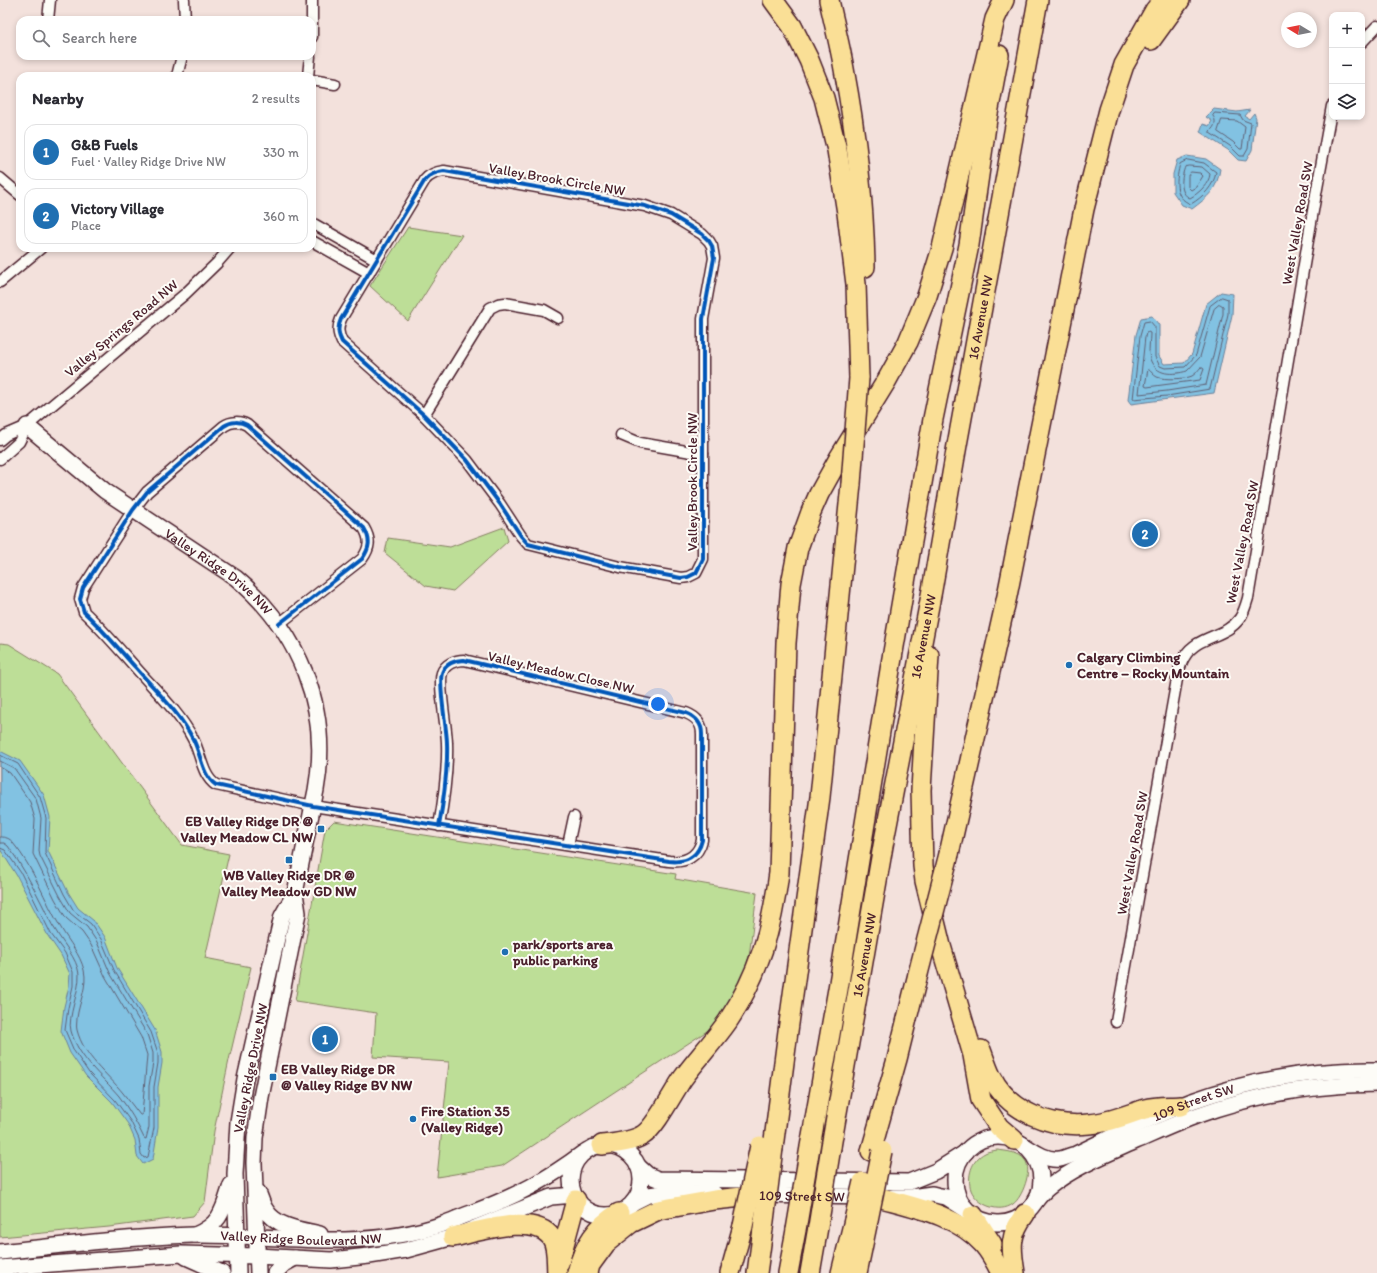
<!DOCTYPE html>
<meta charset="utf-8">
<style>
:root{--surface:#fff;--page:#f2f2f3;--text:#2b2b33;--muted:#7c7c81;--line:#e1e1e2;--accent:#1f6fb2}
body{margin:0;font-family:Itim,sans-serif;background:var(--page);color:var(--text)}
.controls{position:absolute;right:12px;top:12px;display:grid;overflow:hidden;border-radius:8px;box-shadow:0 2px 6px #0003}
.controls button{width:36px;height:36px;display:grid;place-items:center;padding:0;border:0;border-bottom:1px solid var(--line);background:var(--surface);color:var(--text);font:20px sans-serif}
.compass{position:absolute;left:1281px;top:12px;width:36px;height:36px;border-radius:50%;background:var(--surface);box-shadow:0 2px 6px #0003;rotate:280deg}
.you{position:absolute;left:658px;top:704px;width:14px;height:14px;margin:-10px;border:3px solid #fff;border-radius:50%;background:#1a73e8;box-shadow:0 0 0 6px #1a73e833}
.badge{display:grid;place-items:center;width:26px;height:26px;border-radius:50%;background:var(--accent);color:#fff;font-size:13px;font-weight:700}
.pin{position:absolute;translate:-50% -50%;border:2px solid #fff;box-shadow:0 1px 4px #0006}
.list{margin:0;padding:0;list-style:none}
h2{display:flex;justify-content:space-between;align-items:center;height:52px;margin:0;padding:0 16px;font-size:17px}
h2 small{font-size:13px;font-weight:400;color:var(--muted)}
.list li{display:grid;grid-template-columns:26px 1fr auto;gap:12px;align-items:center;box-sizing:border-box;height:56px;margin:0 8px 8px;padding:0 8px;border:1px solid var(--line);border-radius:12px}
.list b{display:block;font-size:15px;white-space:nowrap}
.list p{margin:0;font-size:13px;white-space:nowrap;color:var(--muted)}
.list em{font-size:13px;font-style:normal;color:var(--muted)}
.icon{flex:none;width:22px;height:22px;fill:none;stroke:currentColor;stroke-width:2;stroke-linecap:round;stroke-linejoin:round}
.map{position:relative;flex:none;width:1377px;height:1273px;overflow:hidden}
.search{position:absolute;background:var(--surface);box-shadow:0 2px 6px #0003;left:16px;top:16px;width:300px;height:44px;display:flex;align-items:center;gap:10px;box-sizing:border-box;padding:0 14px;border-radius:12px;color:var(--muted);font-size:15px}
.panel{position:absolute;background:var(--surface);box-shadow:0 2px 6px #0003;left:16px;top:72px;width:300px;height:180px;border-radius:12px}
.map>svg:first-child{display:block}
.green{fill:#bdde97;stroke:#847e61}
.water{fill:#82c2e2;stroke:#6c8199}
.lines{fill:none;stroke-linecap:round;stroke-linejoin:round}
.shore{stroke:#606074;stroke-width:1}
.street-casing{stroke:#4a1f2b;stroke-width:13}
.secondary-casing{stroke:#4a1f2b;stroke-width:18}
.highway-casing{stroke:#4a1f2b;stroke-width:22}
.street{stroke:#fdfcf7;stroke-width:10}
.secondary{stroke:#fdfcf7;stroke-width:15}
.highway{stroke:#fadf96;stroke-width:19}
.highway-bridge-casing{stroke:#4a1f2b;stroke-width:22;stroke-linecap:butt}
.highway-bridge{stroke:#fadf96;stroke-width:19}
.cycleway-casing{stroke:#fdfcf7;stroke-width:6}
.cycleway{stroke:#0057b8;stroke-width:4}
.poi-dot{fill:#1f6fb2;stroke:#fdfcf7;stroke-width:1.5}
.labels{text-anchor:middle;stroke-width:4;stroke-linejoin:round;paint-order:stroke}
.street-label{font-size:14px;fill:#4a1f2b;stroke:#fdfcf7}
.poi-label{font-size:14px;font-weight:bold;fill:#4a1f2b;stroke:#fdfcf7;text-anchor:start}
</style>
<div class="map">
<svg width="1377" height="1273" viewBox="0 0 1377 1273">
<rect width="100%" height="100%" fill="#f3e1dc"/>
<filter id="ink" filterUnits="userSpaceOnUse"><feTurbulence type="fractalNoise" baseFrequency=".025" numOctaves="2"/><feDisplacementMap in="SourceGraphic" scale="8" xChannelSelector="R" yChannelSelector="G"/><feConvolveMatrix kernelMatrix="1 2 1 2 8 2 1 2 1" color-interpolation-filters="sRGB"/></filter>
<g filter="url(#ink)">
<g class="green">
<path d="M 408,227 L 462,235 L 408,321 L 370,286 Z"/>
<path d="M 504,527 L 508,541 L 453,591 L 426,586 L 385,553 L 388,538 L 450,547 Z"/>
<path d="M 0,643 L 9,644 L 57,674 L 182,845 L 229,854 L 205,958 L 251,967 L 229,1060 L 214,1131 L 205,1202 L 193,1216 L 109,1227 L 0,1237 Z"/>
<path d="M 334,821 L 676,874 L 675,879 L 757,893 L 749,957 L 736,998 L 710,1029 L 502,1166 L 437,1177 L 449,1062 L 373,1057 L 376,1013 L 295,1001 L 325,830 Z"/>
<path d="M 997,1150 C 1005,1151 1020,1152 1025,1160 C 1033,1170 1022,1198 1013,1204 C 999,1214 977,1205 971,1190 C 967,1177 971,1160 985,1153 C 988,1151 993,1151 997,1150 Z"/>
</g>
<g class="water">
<path d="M 1214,109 L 1237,112 L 1250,110 L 1245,116 L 1249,119 L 1254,113 L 1256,118 L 1252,150 L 1246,161 L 1238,160 L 1228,150 L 1200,132 L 1203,124 L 1209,126 L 1212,121 L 1206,117 Z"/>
<path d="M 1187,156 L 1206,159 L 1220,169 C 1217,190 1208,197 1192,209 L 1182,205 L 1173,192 L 1173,174 L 1177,160 Z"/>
<path d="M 1221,292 L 1233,294 L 1232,315 L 1214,393 L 1131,404 L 1128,400 L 1136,335 L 1141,318 L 1152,316 L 1159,325 L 1159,356 L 1164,364 L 1184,363 L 1192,354 L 1206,304 Z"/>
<path d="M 0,751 L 20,761 L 44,795 L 50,817 L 48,851 L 68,892 L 78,908 L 94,921 L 105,937 L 117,968 L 155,1030 L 162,1052 L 162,1063 L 158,1087 L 158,1128 L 153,1159 L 143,1164 L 137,1156 L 135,1140 L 128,1124 L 112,1102 L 86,1076 L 70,1053 L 61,1031 L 64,1007 L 69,986 L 70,974 L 61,955 L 48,936 L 17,876 L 0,849 Z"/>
</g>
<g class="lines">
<g class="shore">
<path d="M 1215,113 L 1240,115 L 1243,120 L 1251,123 L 1248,149 L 1244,156 L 1240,156 L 1230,146 L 1210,133 L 1210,131 C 1215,127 1217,121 1213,116 Z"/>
<path d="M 1222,120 L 1237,121 L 1245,127 L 1242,149 L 1240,149 L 1233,142 L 1218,132 Z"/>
<path d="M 1188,160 L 1204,163 L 1216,172 C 1214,186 1203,197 1191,204 C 1173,198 1176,179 1180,164 Z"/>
<path d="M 1189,166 L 1202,167 L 1210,174 C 1209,184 1199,193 1190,198 C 1179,194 1181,177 1185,167 Z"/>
<path d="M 1191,172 L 1200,173 L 1203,176 L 1196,187 L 1191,190 L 1188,187 L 1188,176 Z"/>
<path d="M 1222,297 L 1228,299 L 1228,314 L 1210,389 L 1167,396 L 1133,399 L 1140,336 L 1144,322 L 1150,321 L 1155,327 L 1155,357 L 1160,366 L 1165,368 L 1185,367 L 1196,355 L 1210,306 Z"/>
<path d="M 1220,304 L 1223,306 L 1223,314 L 1206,385 L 1167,391 L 1139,394 L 1145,337 L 1146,333 L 1148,332 L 1150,333 C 1150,341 1148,351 1150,359 C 1156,376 1173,375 1187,371 L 1200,357 L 1214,309 Z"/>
<path d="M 1201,367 L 1204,369 L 1200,380 L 1147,387 L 1145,386 L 1148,369 C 1151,371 1153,375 1157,377 C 1164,380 1186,379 1192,376 C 1196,374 1198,370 1201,367 Z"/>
<path d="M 0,755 L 18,764 L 40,797 L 46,818 L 45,853 L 64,894 L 74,911 L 91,924 L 101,939 L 114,970 L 151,1032 L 158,1053 L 158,1063 L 154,1087 L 154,1128 L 148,1157 L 144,1158 L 141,1154 L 139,1139 L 131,1122 L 115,1100 L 89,1073 L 74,1051 L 65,1030 L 68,1008 L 73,986 L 73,972 L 65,953 L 51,934 L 21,873 L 5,850 L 0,848"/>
<path d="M 0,761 L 14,768 L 36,799 L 41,818 L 39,851 L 40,856 L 60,896 L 70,913 L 87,927 L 97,942 L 110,973 L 147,1034 L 153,1053 L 153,1063 L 149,1086 L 149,1127 L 146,1139 L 144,1138 C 137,1123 129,1109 119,1096 C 101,1075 79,1059 71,1031 C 67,1017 80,991 79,974 C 77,958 63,944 56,931 C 50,923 47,913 42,904 C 32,884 21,864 8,846 L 4,843 L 0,843"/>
<path d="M 0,767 L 10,773 L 30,802 L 35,819 L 33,854 L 55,899 L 66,918 L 82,932 L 91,945 L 105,976 L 141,1037 L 147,1055 L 142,1115 L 140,1115 C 134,1108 129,1100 123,1093 C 107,1073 84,1057 77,1030 C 76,1026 77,1022 77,1018 C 79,1002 88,986 84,970 C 80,954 69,942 61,928 C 44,900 34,868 13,843 C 10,838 5,837 0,837"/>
</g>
<g class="street-casing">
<g id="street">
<path d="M 184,0 L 185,20"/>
<path d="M 48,20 L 50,0"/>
<path d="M 312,37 L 312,0"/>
<path d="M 1362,42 L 1377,26"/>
<path d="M 177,76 L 182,56"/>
<path d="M 308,76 L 310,56"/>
<path d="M 312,80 L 335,84"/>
<path d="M 444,171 L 645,206 L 671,215 L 702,234 L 709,241 L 712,246 L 714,258 L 703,319 L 703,559 L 696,573 L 688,577 L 681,578 L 620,567 L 528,544 L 521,536 L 500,504 L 467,460 L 424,415 L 342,342 C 338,334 337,328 341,319 L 425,180 C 430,174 436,172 444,171 Z"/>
<path d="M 0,178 L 20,195"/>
<path d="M 312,223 L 377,260"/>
<path d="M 312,241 L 369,273"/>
<path d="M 0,282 L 41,248"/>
<path d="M 424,415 L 490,308 L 498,304 L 505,303 L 544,310 L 558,318"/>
<path d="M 621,435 L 640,443 L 703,454"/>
<path d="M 0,440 L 6,435 L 27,426 L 185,294 L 217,263 L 230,248"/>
<path d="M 0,459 L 19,442 L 27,426"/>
<path d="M 279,624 L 362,559 C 370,548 371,540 364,528 L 247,425 C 240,421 231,421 224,426 L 147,492 L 133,510 L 83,588 L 80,599 L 84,612 C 102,629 119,649 136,668 C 156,691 179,712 193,739 C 201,754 202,776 216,785 L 313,806 L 669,861 C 685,863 698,857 702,840 L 702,734 C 702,723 696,717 686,713 L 464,660 C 455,660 445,664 442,673 C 438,684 447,729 447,743 C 448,771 444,798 439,826"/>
<path d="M 568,845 L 574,817"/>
<path d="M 1116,1022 L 1177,679 C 1179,671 1180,663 1185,656 C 1198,635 1226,638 1240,618 C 1244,612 1246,605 1248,598 L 1314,205 L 1332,106"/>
</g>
</g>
<g class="secondary-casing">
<g id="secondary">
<path id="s1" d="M 27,426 L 105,491 L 236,578 C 299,631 331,708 316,790 L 295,893 L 282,916 L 245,1079 L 238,1122 L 235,1174 L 238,1273"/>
<circle cx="998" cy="1180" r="43"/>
<path id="s2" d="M 1022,1144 C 1033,1151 1046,1161 1060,1159 C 1065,1158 1071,1155 1076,1154 C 1114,1136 1153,1116 1192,1101 C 1251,1080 1315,1069 1377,1070"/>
<circle cx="606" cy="1180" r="35"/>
<path d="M 638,1166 L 648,1175 L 658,1179 L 909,1182 L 936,1171 L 966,1152"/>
<path d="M 258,1192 C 261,1198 262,1205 266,1210 C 276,1227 302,1230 320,1234"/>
<path id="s3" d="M 757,1195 L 869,1197"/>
<path d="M 893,1197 L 911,1197 L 932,1194 L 940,1196 L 946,1197 L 968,1211"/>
<path d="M 634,1202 L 648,1195 L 665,1193 L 715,1194"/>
<path d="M 1035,1202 C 1039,1197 1043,1192 1048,1188 C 1072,1168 1107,1154 1136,1141 C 1157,1132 1177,1123 1198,1115 C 1256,1094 1315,1085 1377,1084"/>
<path d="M 195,1235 C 221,1224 223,1210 231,1185"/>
<path id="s4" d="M 0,1252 C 64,1245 128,1237 193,1235 C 244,1234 294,1241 345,1240 C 377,1239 412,1235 443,1224 C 454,1220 464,1215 474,1212 C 516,1196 547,1180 583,1153"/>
<path d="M 186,1257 L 222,1273"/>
<path d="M 0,1268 L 181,1254 L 257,1256 L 331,1260 L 369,1256 L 406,1250 L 453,1237 L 551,1197 L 574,1195"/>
<path d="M 258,1273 L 254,1163 L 255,1138 L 261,1097 L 298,913 L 295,893"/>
<path d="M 275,1273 L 284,1264 L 295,1258"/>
</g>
</g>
<g class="highway-casing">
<g id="highway">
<path d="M 773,0 L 792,26 L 809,60 L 824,98 L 837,150 L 847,213 L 856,284 L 859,378"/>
<path d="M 829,0 C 834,23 840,46 844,69 C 856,134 864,200 865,267"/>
<path d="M 1151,40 L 1180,0"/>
<path d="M 929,655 L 921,790 L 923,866 L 925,881 L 941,946 L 973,1055 L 981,1100 L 999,1127 L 1014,1140"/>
<path d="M 949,854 L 1007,596 L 1084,209 L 1109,110 L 1124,65 L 1155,10 L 1163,0"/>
<path d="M 981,1050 C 984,1058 987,1068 991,1076 C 1009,1112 1050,1128 1089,1124 C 1108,1123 1126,1115 1145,1109 C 1156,1106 1170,1107 1181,1106"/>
<path d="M 602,1145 C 616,1143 632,1142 643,1135 C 655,1128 674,1091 683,1078 C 697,1059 714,1041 728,1021 C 759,974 772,929 779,873 L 786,643 L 791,584 L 798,548 L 811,512 L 819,494 L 839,458 L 887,380 L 908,342 L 927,296 L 942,248 L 995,19 L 1004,0"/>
<path d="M 810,1147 L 838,989 L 891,664 L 933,419 L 969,245 L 987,119 L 999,55"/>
<path id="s5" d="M 831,1147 L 883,846 L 932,590 L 957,445 L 1038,0"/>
<path d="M 773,1148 L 788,1031 L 820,797 L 851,484"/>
<path d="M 871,1151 L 897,1059 L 918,974"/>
<path d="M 878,1197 C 914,1207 957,1215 983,1244 C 991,1253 996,1263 1001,1273"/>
<path d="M 973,1215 L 992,1244"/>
<path d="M 453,1237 C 477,1232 534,1213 551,1237 C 558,1246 556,1262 557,1273"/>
<path d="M 559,1263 L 576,1200"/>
<path d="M 577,1273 C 583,1247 595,1227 619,1213"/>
<path d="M 588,1273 L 590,1265 L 606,1243 L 631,1223 L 658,1210 L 714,1200 L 762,1195"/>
<path d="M 730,1273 L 743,1226"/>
<path d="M 757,1273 L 763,1229"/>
<path d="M 788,1273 L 796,1230"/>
<path d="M 810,1273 L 818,1227"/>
<path d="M 841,1273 L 854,1220"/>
<path d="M 857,1273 L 868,1220"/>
<path d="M 1015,1273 C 1011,1248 1009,1235 1025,1214"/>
</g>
</g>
<use href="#street" class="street"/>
<use href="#secondary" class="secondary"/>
<use href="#highway" class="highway"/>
<g class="highway-bridge-casing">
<g id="highway-bridge">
<path d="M 851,484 L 859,378"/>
<path d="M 918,974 L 949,854"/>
<path d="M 854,1220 L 863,1182"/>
<path d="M 868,1220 L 882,1151"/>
<path d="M 743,1226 L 760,1146"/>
<path d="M 818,1227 L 831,1147"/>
<path d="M 763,1229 L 773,1148"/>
<path d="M 796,1230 L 810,1147"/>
</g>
</g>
<use href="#highway-bridge" class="highway-bridge"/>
<g class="cycleway-casing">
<g id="cycleway">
<path d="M 444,171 L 645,206 L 671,215 L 702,234 L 709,241 L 712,246 L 714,258 L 703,319 L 703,559 L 696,573 L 688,577 L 681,578 L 620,567 L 528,544 L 521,536 L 500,504 L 467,460 L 424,415 L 342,342 C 338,334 337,328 341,319 L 425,180 C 430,174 436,172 444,171 Z"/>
<path d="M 279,624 L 362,559 C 370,548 371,540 364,528 L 247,425 C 240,421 231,421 224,426 L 147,492 L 133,510 L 83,588 L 80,599 L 84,612 C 102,629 119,649 136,668 C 156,691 179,712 193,739 C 201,754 202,776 216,785 L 313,806 L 669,861 C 685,863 698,857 702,840 L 702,734 C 702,723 696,717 686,713 L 464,660 C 455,660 445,664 442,673 C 438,684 447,729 447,743 C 448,771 444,798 439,826"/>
</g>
</g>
<use href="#cycleway" class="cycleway"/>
</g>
</g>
<g class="poi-dot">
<circle cx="1069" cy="665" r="4"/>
<rect x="317" y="825" width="8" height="8" rx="2"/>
<rect x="285" y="856" width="8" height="8" rx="2"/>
<circle cx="505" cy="952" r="4"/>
<rect x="269" y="1073" width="8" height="8" rx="2"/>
<circle cx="413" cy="1119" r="4"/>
</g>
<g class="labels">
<g class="street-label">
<text transform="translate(557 179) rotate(10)" y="5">Valley Brook Circle NW</text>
<text transform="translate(1297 223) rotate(-80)" y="5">West Valley Road SW</text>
<text dy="5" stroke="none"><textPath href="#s5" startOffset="843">16 Avenue NW</textPath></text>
<text transform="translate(121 328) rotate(-40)" y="5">Valley Springs Road NW</text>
<text transform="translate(692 482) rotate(-90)" y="5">Valley Brook Circle NW</text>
<text transform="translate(1242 542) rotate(-79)" y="5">West Valley Road SW</text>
<text dy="5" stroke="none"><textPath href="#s1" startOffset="241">Valley Ridge Drive NW</textPath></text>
<text dy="5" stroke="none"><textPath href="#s5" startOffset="519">16 Avenue NW</textPath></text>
<text transform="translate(561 672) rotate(13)" y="5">Valley Meadow Close NW</text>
<text transform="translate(1132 853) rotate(-80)" y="5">West Valley Road SW</text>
<text dy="5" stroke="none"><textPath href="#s5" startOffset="195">16 Avenue NW</textPath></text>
<text transform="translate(250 1068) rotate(-79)" y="5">Valley Ridge Drive NW</text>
<text dy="5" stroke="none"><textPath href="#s2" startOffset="187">109 Street SW</textPath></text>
<text dy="5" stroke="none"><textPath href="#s3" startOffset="45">109 Street SW</textPath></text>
<text dy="5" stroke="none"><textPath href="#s4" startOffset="302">Valley Ridge Boulevard NW</textPath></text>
</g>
<g class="poi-label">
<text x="1077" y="662">Calgary Climbing<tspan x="1077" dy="16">Centre – Rocky Mountain</tspan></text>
<text x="313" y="826" text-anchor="end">EB Valley Ridge DR @<tspan x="313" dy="16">Valley Meadow CL NW</tspan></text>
<text x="289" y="880" text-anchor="middle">WB Valley Ridge DR @<tspan x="289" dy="16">Valley Meadow GD NW</tspan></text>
<text x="513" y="949">park/sports area<tspan x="513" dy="16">public parking</tspan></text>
<text x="281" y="1074">EB Valley Ridge DR<tspan x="281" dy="16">@ Valley Ridge BV NW</tspan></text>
<text x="421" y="1116">Fire Station 35<tspan x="421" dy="16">(Valley Ridge)</tspan></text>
</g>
</g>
</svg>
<div class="controls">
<button>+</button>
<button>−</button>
<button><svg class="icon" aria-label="layers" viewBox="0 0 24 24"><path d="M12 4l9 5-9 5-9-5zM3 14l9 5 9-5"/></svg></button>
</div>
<svg class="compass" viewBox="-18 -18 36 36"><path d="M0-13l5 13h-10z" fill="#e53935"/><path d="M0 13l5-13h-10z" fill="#7c7c81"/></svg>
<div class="you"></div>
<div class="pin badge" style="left:325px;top:1039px">1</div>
<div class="pin badge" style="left:1145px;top:534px">2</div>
<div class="search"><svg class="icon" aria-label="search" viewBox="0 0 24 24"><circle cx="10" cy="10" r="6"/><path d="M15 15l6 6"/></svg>Search here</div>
<section class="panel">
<h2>Nearby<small>2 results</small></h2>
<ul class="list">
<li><span class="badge">1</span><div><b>G&amp;B Fuels</b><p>Fuel · Valley Ridge Drive NW</p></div><em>330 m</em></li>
<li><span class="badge">2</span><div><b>Victory Village</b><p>Place</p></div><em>360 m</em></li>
</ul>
</section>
</div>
